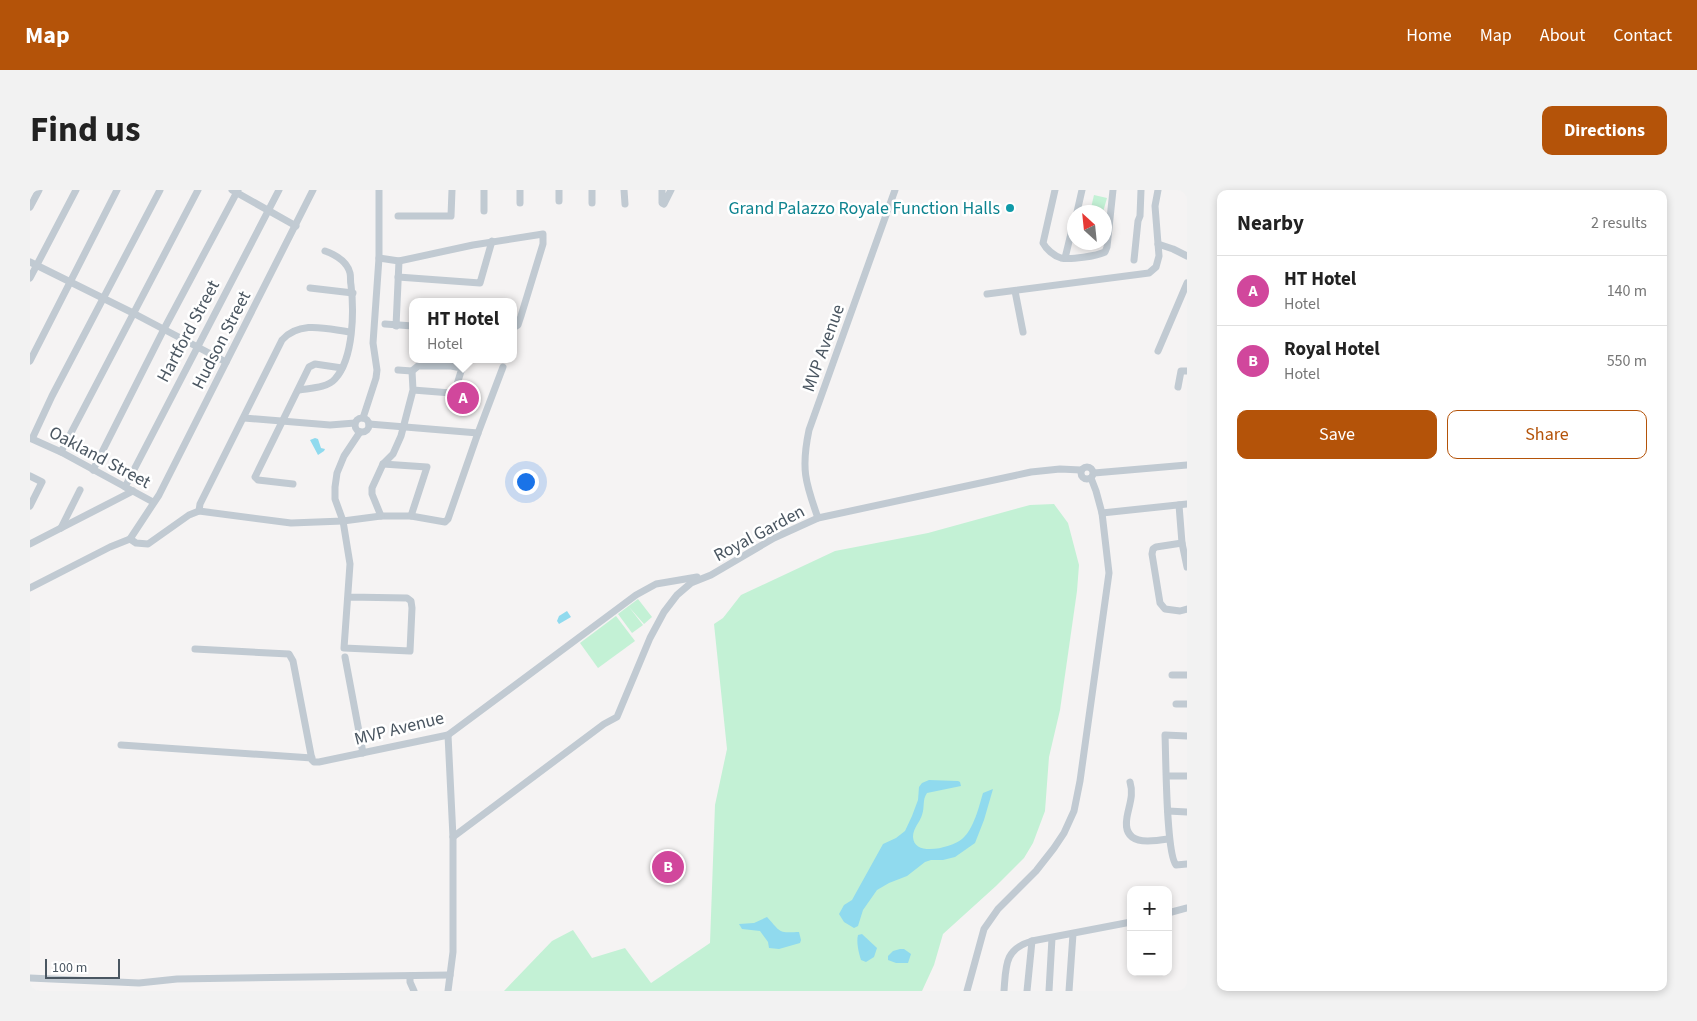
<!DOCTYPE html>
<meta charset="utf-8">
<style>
:root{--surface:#fff;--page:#f2f2f2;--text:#222;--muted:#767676;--line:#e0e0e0;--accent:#b45309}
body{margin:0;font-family:"Source Sans 3",sans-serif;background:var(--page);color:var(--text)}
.controls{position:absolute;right:15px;bottom:15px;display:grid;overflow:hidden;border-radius:10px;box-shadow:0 2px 8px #0003}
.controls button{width:45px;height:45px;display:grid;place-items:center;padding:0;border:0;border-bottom:1px solid var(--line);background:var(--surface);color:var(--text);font:25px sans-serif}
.compass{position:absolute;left:1037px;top:15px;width:45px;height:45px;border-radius:50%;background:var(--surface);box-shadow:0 2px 8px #0003;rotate:333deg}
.scale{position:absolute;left:15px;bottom:12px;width:75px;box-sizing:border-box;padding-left:5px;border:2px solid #4a5661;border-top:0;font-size:14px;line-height:18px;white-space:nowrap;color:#4a5661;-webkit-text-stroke:4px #fff;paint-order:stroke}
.you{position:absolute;left:495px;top:291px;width:18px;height:18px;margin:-12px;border:4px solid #fff;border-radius:50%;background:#1a73e8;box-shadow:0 0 0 8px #1a73e833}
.badge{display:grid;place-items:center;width:32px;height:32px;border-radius:50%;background:var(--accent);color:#fff;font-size:16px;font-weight:700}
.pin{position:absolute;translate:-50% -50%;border:2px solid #fff;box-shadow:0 1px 5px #0006}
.popup{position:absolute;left:379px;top:108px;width:108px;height:65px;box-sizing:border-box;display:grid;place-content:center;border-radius:10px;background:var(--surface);filter:drop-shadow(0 1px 4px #0005);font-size:16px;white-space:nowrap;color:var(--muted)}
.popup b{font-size:19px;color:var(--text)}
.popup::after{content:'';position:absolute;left:50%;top:100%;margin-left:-10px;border:10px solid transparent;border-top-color:var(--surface)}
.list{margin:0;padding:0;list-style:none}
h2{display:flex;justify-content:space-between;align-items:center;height:65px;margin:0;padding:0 20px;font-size:21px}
h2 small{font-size:16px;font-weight:400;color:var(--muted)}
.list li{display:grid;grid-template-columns:32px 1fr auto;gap:15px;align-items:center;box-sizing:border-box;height:70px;padding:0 20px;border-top:1px solid var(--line)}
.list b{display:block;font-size:19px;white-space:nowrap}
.list p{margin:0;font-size:16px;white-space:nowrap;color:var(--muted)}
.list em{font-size:16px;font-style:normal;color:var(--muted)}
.actions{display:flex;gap:10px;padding:15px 20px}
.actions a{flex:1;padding:11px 0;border:1px solid var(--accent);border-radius:10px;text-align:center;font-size:18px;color:var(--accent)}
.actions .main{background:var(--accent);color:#fff}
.map{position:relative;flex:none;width:1157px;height:801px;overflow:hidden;border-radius:10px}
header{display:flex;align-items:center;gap:30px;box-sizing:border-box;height:70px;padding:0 25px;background:var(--accent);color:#fff}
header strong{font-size:24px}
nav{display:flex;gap:28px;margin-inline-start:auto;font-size:18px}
.intro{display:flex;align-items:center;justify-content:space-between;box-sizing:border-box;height:120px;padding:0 30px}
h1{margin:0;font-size:35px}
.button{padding:12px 22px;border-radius:10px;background:var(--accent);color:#fff;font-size:18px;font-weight:700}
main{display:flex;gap:30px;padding:0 30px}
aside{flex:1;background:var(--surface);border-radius:10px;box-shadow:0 2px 8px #0003}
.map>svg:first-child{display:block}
.green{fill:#c3f1d5}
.water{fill:#90daee}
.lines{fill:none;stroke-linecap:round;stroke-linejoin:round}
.minor{stroke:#c1cad2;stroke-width:7}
.culture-dot{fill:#0f9aa8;stroke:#fff;stroke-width:2}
.labels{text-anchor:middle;stroke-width:5;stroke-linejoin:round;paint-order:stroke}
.culture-label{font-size:18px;fill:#0d838f;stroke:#fff;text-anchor:end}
.street-label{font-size:18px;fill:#4a5661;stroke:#fff}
</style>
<header>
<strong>Map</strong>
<nav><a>Home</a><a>Map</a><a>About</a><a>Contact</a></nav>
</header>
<div class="intro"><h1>Find us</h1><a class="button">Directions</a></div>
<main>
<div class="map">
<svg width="1157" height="801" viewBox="0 0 1157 801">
<rect width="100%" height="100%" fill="#f5f3f3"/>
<g class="green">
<path d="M 1064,5 L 1077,8 L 1073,22 L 1060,22 Z"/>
<path d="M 1024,314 L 1038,333 L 1049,375 L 1047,401 L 1030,520 L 1019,567 L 1015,621 L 1003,653 L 994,668 L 966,696 L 913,744 L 904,775 L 892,801 L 474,801 L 522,751 L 543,740 L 562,768 L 595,758 L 621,793 L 680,753 L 685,615 L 697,559 L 684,434 L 693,428 L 711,405 L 805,361 L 898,343 L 1000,315 Z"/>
<path d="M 608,409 L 622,427 L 614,434 L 599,417 L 613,435 L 602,443 L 588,424 Z"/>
<path d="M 586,426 L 605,451 L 568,478 L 550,453 Z"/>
</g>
<g class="water">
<path d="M 285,248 L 288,249 L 291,258 L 295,259 L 294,261 L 288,265 L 280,250 Z"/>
<path d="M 537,421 L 541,427 L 529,434 L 527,431 L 529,426 Z"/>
<path d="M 899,590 L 928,591 L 930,592 L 931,596 L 897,603 C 892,610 895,617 892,625 C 890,632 883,638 883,647 C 884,668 923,657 932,649 C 944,639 949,616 953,603 L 963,599 L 954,630 L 945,653 L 925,667 L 913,670 L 901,670 L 895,672 L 877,686 L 859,693 L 847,700 L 833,720 L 828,736 L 824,738 L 814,732 L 809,724 L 814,715 L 822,710 L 853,654 L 866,648 L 875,641 L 882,626 L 888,610 L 889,597 L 892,593 Z"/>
<path d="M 737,727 C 751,742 747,743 769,742 L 771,750 L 770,753 L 749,759 L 739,758 L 738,752 L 730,741 L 712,739 L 709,734 L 724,733 Z"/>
<path d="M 832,744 L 847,758 L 844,767 L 836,772 L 831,770 C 829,764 826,752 828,745 Z"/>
<path d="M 870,759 L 874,759 L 881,764 L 878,773 L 866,773 L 858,770 L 858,766 L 863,761 Z"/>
</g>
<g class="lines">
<g class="minor">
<path d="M 202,0 L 266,36"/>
<path d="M 490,0 L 490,13"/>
<path d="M 529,0 L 529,11"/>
<path d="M 594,0 L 595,14"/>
<path d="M 632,0 L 632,13 L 634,14 L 641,0"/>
<path d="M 1025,0 L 1013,53 C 1016,59 1024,66 1031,68 C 1040,70 1067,66 1075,62 L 1077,57 L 1083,0"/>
<path d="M 562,13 L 562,0"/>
<path d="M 0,17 L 9,0"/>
<path d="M 454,21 L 454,0"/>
<path d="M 1047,22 L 1052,0"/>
<path d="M 368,26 L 421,26 L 422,0"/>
<path d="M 1128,54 L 1143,59 L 1157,66"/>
<path d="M 349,68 L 369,71 L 443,55 L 513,44 L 513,54 L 491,126 L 488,135 L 483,138"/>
<path d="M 1035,68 L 1044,31"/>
<path d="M 1104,70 L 1108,31 L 1110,26 L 1111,0"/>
<path d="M 0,72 L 103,123 L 196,172"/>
<path d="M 368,87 L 450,93 L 462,51"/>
<path d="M 0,88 L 46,0"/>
<path d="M 280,98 L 323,103"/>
<path d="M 985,101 L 993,142"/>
<path d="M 957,104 L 1119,83 L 1126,77 L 1129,66 L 1125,16 L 1128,0"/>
<path d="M 355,134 L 383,136"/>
<path d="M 366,136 L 369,71"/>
<path d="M 320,142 C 297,139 270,130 252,150 L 170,314 L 169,321 L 261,333 L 313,331 L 351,326 L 381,326 L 415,332 L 418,329 L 448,243 L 473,177"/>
<path d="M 1128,161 L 1157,93"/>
<path d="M 0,171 L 87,0"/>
<path d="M 368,180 L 382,181"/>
<path d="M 1148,197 L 1151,181 L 1157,181"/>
<path d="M 269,200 C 281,198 297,198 305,189 C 324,168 324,120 321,95 C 320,91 321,87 320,83 C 317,71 306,65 295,61"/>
<circle cx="332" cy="235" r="7"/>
<path d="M 214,228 L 300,235 L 325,233"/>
<path d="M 333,228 L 346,188 L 347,180 L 343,153 L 349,68 L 349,0"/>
<path d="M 339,234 L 448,243"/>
<path d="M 31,262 L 168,0"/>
<path d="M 353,274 L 397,277 L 381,326"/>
<circle cx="1057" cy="283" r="6"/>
<path d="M 63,280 L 134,139 L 208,0"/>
<path d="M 1064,283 L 1157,275"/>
<path d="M 0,286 L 12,292 L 0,316"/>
<path d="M 263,294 L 228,290 L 225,287 L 279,177 L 285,174 L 312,178"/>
<path d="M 95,297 L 249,0"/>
<path d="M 123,312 L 31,262 L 2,249 L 22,206 L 130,0"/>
<path d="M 1149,315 L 1152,353 L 1157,377"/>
<path d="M 1072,323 L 1157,314"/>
<path d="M 351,326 L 342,304 L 342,298 L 353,274 L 363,264 L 371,246 L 383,200 L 382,181 L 388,176 L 421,176 L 432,178 L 425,201 L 421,203 L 383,200"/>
<path d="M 788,328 C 775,292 771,278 779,240 L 865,0"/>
<path d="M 31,338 L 50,300"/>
<path d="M 100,349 L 106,353 L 118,354 L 159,325 L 169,321"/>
<path d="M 1152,353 L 1126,357 L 1123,359 L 1122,364 L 1130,413 L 1135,419 L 1150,421 L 1157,419"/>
<path d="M 0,354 L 103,301"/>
<path d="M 0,398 L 80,357 L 100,349 L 129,305 L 283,0"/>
<path d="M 318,407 L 377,408 L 381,411 L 382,418 L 380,461 L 314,458 L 320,374 L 313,331 L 305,309 L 305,297 L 307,283 L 314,266 L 330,242"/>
<path d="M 165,459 L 259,464 L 263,471 L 282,570 L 284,572 L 289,572 L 418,545 L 606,405 L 626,394 L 667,387"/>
<path d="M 315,467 L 333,563"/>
<path d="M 1142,485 L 1157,485"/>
<path d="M 1146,514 L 1157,514"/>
<path d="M 418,545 L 423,647 L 423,762 L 418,801"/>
<path d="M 1157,546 L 1135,545 C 1136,567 1136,663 1146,675 L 1157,674"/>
<path d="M 91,555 L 282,568"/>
<path d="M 1137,586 L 1157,586"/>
<path d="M 1100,592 C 1104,605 1099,615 1097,627 C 1092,656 1119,652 1138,649"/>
<path d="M 1138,621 L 1157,622"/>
<path d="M 423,647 L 574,534 L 587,527 L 620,448 L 634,422 L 647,405 L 661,393 L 681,385 L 744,348 L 788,328 L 1001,282 L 1030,279 L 1051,280"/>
<path d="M 1138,723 L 1157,718"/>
<path d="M 380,786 L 380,792 L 384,801"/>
<path d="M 0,788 L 109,793 L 147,789 L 420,785"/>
<path d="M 937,801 L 954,739 L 968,719 L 1006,681 L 1024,658 L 1034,643 L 1044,621 L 1050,591 L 1079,383 L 1072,323 L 1066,301 L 1061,288"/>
<path d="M 974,801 C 976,776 974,759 1002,751 L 1101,732"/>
<path d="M 997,801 L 1002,751"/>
<path d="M 1019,801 L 1022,748"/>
<path d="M 1039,801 L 1043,744"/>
</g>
</g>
<circle class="culture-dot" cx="980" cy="18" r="5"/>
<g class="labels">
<g class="culture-label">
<text x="970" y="24">Grand Palazzo Royale Function Halls</text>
</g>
<g class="street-label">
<text transform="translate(158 141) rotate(-62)" y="6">Hartford Street</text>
<text transform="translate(191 150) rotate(-63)" y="6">Hudson Street</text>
<text transform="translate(793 158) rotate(-70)" y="6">MVP Avenue</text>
<text transform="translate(70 267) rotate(28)" y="6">Oakland Street</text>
<text transform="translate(729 343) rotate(-28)" y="6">Royal Garden</text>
<text transform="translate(369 538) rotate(-14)" y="6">MVP Avenue</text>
</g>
</g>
</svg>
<div class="controls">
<button>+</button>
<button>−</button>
</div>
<svg class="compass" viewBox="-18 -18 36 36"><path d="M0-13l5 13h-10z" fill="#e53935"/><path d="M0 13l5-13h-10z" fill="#767676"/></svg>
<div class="scale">100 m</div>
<div class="you"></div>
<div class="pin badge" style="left:433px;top:208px;background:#d1479c">A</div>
<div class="popup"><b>HT Hotel</b>Hotel</div>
<div class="pin badge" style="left:638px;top:677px;background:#d1479c">B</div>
</div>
<aside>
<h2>Nearby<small>2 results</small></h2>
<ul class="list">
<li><span class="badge" style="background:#d1479c">A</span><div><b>HT Hotel</b><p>Hotel</p></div><em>140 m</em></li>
<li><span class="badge" style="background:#d1479c">B</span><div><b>Royal Hotel</b><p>Hotel</p></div><em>550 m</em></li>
</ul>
<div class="actions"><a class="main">Save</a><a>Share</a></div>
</aside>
</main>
